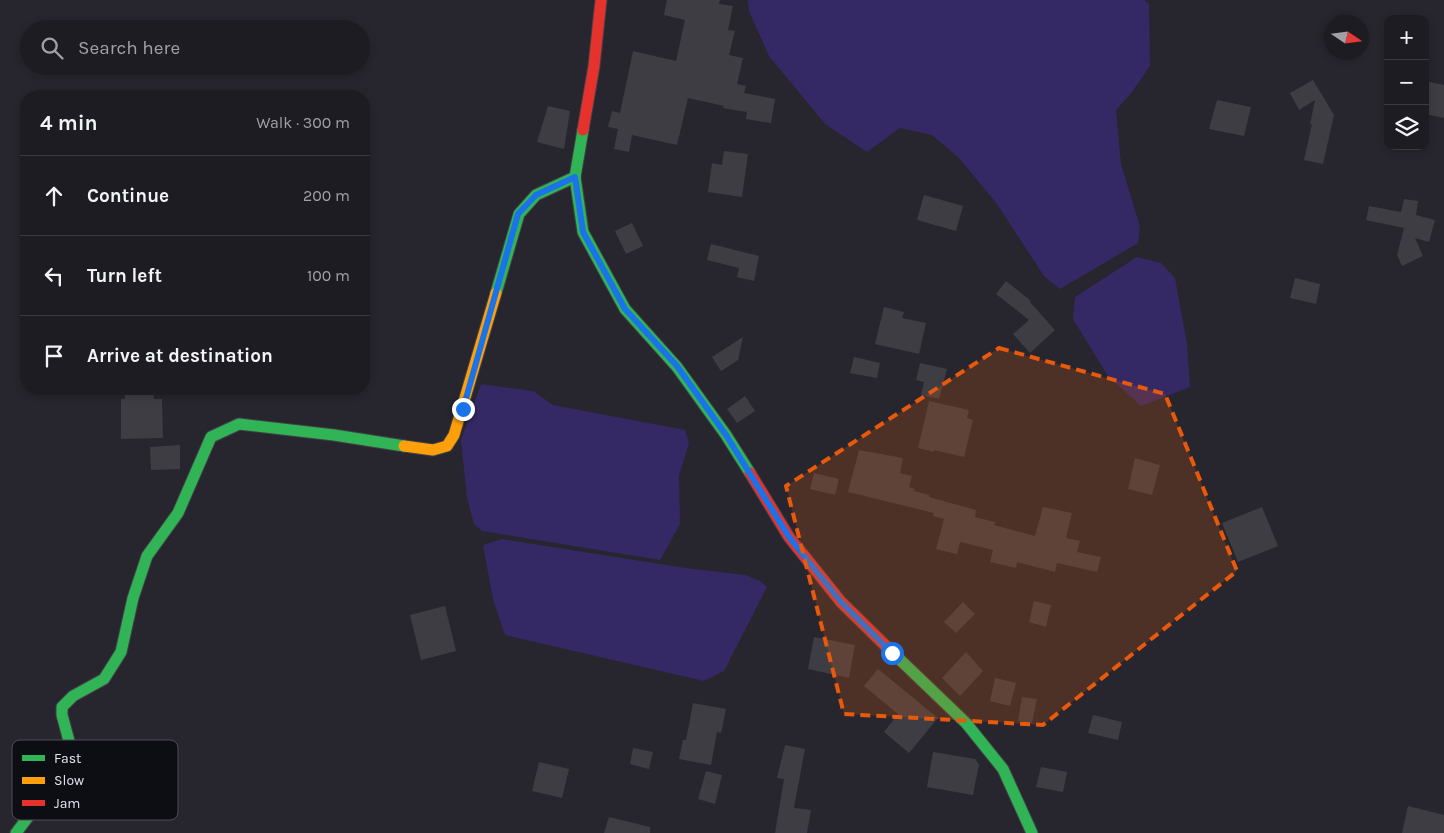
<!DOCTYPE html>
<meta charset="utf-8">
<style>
:root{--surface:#1d1c22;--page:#2a292f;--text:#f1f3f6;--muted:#a0a1a5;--line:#3b3a40}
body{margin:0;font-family:Karla,sans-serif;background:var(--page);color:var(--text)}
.controls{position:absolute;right:15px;top:15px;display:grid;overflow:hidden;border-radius:10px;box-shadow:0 2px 8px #0003}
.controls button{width:45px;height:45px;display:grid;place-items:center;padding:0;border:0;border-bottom:1px solid var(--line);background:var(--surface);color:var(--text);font:25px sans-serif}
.compass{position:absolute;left:1324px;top:15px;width:45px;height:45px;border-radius:50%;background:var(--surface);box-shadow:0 2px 8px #0003;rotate:103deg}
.stop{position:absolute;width:15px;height:15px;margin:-11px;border:4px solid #1a73e8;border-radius:50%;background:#fff}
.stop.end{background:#1a73e8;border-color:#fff;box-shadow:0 1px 5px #0008}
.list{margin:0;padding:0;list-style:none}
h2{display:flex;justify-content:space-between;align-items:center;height:65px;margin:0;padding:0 20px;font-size:21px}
h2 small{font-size:16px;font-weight:400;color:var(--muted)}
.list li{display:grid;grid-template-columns:32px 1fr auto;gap:15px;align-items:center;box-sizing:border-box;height:80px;padding:0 20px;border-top:1px solid var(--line)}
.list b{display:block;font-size:19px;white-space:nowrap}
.list em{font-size:16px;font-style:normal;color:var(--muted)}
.icon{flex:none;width:28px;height:28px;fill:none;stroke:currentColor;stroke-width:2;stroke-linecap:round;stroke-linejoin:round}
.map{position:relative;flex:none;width:1444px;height:833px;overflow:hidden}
.search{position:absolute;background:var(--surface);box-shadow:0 2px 8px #0003;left:20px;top:20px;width:350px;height:55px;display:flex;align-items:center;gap:12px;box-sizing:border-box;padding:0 18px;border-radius:28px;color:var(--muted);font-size:19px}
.panel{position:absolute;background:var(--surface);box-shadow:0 2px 8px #0003;left:20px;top:90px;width:350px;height:305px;border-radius:20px}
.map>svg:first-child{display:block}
.water{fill:#352965}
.building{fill:#3e3d44}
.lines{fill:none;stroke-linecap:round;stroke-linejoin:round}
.fast-casing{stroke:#424148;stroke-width:13}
.slow-casing{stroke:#424148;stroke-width:13}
.jam-casing{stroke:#424148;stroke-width:13}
.fast{stroke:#30b455;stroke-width:11}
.slow{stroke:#ff9f0a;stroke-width:11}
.jam{stroke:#e5322d;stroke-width:11}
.route{stroke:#1a73e8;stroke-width:6}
.marked{fill:#e8590c;fill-opacity:0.2;stroke:#e8590c;stroke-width:4;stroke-dasharray:10 6;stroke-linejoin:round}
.key{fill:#0d0d14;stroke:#4e4d55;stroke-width:1}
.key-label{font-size:14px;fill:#e4e3ee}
</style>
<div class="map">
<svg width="1444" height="833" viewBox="0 0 1444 833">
<rect width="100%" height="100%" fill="#27262e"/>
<g class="water">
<path d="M 748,0 L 1144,0 L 1149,4 L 1150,66 L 1132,92 L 1116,110 L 1121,164 L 1140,227 L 1138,243 L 1060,289 L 1044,276 L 997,204 L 959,158 L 932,135 L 900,128 L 867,152 L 825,124 L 769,56 L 749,11 Z"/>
<path d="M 1137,257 L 1161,263 L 1175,278 L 1187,344 L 1190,387 L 1141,406 L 1108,376 L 1073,319 L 1075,297 Z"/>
<path d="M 481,384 L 533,391 L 553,405 L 685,430 L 689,443 L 679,475 L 680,524 L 660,560 L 482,531 L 474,524 L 467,498 L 461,440 Z"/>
<path d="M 502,539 L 685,568 L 745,575 L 760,581 L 767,587 L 724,671 L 704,681 L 505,635 L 493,599 L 483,545 Z"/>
</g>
<g class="building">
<path d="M 667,0 L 720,0 L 719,4 L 733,6 L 728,30 L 735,31 L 729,55 L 743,58 L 737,84 L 746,86 L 744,93 L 775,99 L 771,123 L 746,119 L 747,112 L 723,108 L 724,106 L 688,98 L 677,145 L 632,135 L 629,152 L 614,149 L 618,129 L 608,127 L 612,111 L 620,113 L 633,51 L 676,61 L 685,20 L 664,15 Z"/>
<path d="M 1313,80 L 1334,115 L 1323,164 L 1304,160 L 1312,124 L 1310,124 L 1315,100 L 1299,110 L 1290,93 Z"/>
<path d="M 1425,81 L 1444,85 L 1444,118 L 1425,114 Z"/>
<path d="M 1217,100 L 1251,107 L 1244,136 L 1209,129 Z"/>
<path d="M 548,106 L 570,111 L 564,149 L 537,142 Z"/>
<path d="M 724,151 L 748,154 L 742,197 L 708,192 L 712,163 L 722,165 Z"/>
<path d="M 924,195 L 963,206 L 956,231 L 917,220 Z"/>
<path d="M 1404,199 L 1418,201 L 1416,215 L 1435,220 L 1429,242 L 1415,238 L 1423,256 L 1402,266 L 1397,255 L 1404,228 L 1366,220 L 1369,206 L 1401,212 Z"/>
<path d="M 632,223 L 643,246 L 626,254 L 615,231 Z"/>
<path d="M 711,244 L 759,256 L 754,281 L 737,277 L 739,268 L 707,260 Z"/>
<path d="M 1295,278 L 1320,284 L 1316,304 L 1290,298 Z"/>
<path d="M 1006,281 L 1031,301 L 1030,302 L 1055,330 L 1030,353 L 1013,334 L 1029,320 L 996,294 Z"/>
<path d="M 884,307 L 904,312 L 902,318 L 926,323 L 919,354 L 875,344 Z"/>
<path d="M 743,337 L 738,360 L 721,371 L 712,357 Z"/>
<path d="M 854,357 L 880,363 L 877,378 L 850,373 Z"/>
<path d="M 920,363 L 947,369 L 939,399 L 921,395 L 924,382 L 916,380 Z"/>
<path d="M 124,389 L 153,389 L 154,399 L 162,399 L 163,438 L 121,439 L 121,399 L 125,399 Z"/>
<path d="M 745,396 L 755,411 L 737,423 L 727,409 Z"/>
<path d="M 929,401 L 969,410 L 967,418 L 973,420 L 964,457 L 934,450 L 934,452 L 918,448 Z"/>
<path d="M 180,445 L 180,469 L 151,470 L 150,447 Z"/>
<path d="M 859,450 L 903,458 L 900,473 L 912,476 L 909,487 L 915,489 L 914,491 L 929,495 L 929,497 L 976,510 L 975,517 L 995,522 L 994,525 L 1035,536 L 1043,507 L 1072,513 L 1066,538 L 1080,541 L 1077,552 L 1101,557 L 1097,572 L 1057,563 L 1055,572 L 1017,562 L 1016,568 L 990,562 L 993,550 L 960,542 L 957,554 L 936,549 L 944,519 L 933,516 L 934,513 L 848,492 Z"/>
<path d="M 1135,458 L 1160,465 L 1152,495 L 1128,489 Z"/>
<path d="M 814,473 L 839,479 L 835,495 L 810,489 Z"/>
<path d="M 1262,507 L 1278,546 L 1238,562 L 1222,523 Z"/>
<path d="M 1034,601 L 1051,605 L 1046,627 L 1029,622 Z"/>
<path d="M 963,602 L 975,614 L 956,633 L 944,622 Z"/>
<path d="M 445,606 L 456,651 L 421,660 L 410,615 Z"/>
<path d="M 814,637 L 855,645 L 849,678 L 808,669 Z"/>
<path d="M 966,652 L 983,671 L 960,696 L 942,678 Z"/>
<path d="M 878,669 L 938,718 L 909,753 L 884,732 L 898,714 L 864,686 Z"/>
<path d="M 995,678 L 1016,683 L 1010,706 L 990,701 Z"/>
<path d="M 1022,697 L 1037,699 L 1032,723 L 1018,721 Z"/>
<path d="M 693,703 L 726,709 L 721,733 L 717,732 L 711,765 L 679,759 L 683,740 L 686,740 Z"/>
<path d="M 1093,715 L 1122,722 L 1118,740 L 1088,733 Z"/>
<path d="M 785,745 L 805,749 L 794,808 L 811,810 L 807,833 L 775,833 L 784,779 L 777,778 Z"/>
<path d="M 633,748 L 653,752 L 649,769 L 630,764 Z"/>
<path d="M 933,752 L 975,759 L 979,764 L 973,795 L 927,787 Z"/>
<path d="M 539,762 L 569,769 L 562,798 L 532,791 Z"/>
<path d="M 1041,767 L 1067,772 L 1063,792 L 1036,787 Z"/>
<path d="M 706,771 L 722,775 L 715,804 L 698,799 Z"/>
<path d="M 1408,806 L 1444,815 L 1444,833 L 1402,833 Z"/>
<path d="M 609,817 L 650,827 L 650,833 L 604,833 Z"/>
</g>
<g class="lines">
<g class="fast-casing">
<g id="fast">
<path d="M 583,130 L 575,177 L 583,232 L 625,309 L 677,367 L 726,435 L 750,473"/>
<path d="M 496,293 L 519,214 L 536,195 L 575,177"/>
<path d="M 893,653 L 966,723 L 1003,769 L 1032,833"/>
<path d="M 16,833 L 59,776 L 69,741 L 62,715 L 62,707 L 73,696 L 104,679 L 121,652 L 133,598 L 147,556 L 178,513 L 211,437 L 239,424 L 334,435 L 404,446"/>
</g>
</g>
<g class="slow-casing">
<path id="slow" d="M 404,446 L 433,450 L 447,446 L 454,435 L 496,293"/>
</g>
<g class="jam-casing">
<g id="jam">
<path d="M 583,130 L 594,66 L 601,0"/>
<path d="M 750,473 L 789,537 L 841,602 L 893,653"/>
</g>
</g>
<use href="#fast" class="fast"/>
<use href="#slow" class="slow"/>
<use href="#jam" class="jam"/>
</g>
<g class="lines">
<path class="route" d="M 463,409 L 518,214 L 536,195 L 575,177 L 583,232 L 625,309 L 677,366 L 726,435 L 789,537 L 841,602 L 892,653"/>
</g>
<path class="marked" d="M 999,348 L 1165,394 L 1237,571 L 1043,725 L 844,714 L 786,486 Z"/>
<rect x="12" y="740" width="166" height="80" rx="8" class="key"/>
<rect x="22" y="755" width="23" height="6" fill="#30b455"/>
<rect x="22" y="777" width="23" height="7" fill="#ff9f0a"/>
<rect x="22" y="800" width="23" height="6" fill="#e5322d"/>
<g class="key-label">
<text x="54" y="763">Fast</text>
<text x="54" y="785">Slow</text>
<text x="54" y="808">Jam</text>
</g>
</svg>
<div class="controls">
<button>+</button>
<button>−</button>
<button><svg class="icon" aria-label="layers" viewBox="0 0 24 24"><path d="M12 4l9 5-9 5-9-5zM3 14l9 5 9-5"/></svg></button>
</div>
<svg class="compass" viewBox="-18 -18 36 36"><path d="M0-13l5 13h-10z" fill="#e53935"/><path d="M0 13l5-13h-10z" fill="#a0a1a5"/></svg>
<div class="stop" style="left:892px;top:653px"></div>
<div class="stop end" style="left:463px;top:409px"></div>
<div class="search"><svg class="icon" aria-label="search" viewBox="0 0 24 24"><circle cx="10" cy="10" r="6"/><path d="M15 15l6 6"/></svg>Search here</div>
<section class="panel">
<h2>4 min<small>Walk · 300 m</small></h2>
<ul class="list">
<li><svg class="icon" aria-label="ahead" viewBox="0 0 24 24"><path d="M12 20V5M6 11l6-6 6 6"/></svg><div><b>Continue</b></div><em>200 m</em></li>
<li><svg class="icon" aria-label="left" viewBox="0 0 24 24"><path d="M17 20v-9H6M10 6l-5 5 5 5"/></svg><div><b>Turn left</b></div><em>100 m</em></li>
<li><svg class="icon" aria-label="arrive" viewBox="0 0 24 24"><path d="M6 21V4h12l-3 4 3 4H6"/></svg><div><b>Arrive at destination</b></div></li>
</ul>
</section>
</div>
